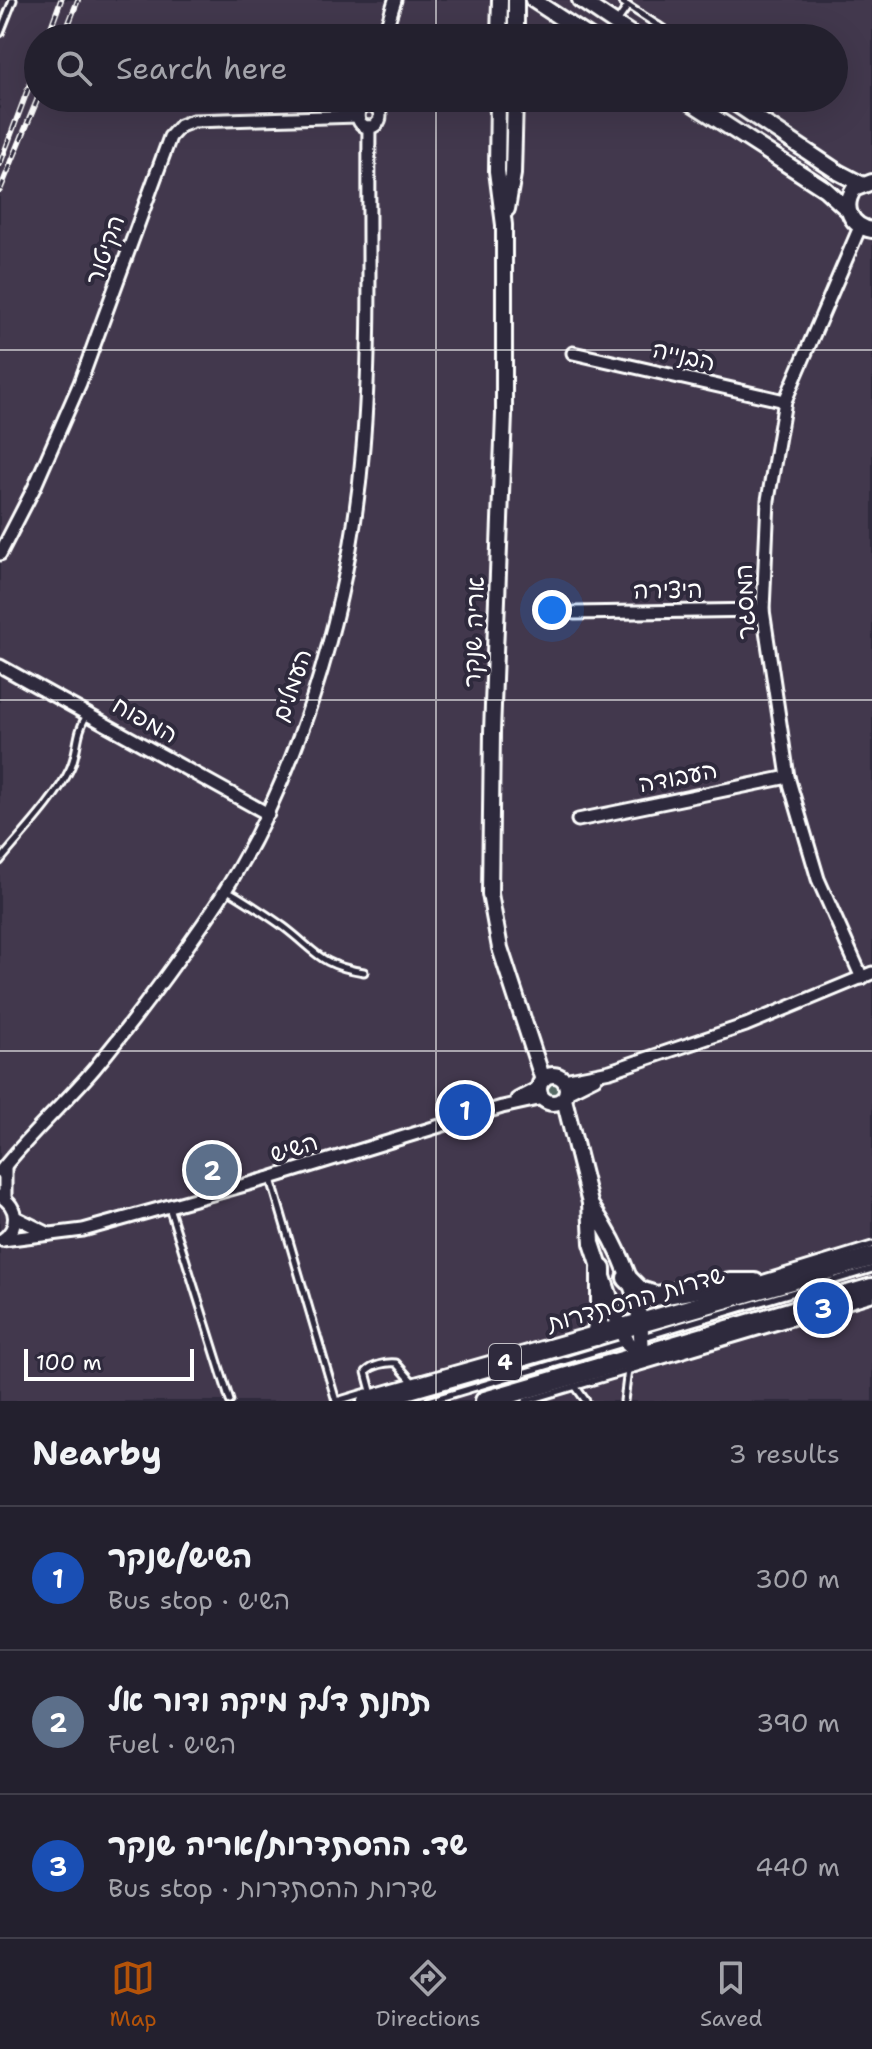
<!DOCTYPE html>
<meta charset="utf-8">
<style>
:root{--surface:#23202e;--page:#2f2d3a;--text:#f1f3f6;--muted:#a3a3aa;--line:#403e4a;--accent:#b45309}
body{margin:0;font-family:"Shantell Sans","Playpen Sans Hebrew",sans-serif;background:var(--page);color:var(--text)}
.scale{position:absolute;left:24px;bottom:20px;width:170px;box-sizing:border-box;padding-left:8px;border:4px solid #fff;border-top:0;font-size:22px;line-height:28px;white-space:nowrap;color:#fff;-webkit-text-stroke:6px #2f2a3d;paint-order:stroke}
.you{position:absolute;left:552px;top:610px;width:28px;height:28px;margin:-20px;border:6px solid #fff;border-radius:50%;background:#1a73e8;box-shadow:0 0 0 12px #1a73e833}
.badge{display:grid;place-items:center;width:52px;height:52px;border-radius:50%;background:var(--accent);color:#fff;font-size:26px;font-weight:700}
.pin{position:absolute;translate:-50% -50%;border:4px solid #fff;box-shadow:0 2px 8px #0006}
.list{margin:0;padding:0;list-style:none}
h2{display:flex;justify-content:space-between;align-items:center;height:104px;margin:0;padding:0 32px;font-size:34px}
h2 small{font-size:26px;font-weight:400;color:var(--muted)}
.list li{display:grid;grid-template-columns:52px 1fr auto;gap:24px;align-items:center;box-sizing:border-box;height:144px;padding:0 32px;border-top:2px solid var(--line)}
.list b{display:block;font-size:30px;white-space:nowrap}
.list p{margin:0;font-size:26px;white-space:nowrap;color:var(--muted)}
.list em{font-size:26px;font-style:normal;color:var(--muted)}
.icon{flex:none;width:44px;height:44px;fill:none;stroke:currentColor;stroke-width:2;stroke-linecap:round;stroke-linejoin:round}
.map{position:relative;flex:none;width:872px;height:1401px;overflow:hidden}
.search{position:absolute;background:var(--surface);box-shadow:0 8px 32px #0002;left:24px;right:24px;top:24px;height:88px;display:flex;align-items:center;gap:20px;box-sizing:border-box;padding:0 28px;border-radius:44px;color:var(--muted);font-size:30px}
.sheet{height:536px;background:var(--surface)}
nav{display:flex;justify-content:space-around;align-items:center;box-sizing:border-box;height:112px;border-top:2px solid var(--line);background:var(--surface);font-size:22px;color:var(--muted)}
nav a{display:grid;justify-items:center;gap:4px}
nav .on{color:var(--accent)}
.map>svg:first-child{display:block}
.built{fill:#43394d;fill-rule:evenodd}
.green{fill:#546964;stroke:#aab4b2;stroke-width:2}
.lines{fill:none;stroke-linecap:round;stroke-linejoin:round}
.service-casing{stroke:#fff;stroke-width:11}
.minor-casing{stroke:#fff;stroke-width:17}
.tertiary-casing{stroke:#fff;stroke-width:20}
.trunk-casing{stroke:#fff;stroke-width:24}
.service{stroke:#2f2a3d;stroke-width:5}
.minor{stroke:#2f2a3d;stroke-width:11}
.tertiary{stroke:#2f2a3d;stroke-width:14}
.trunk{stroke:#2f2a3d;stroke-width:18}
.rail-casing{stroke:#fff;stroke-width:6}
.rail{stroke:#2f2a3d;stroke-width:3;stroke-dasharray:9;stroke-linecap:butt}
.grid{fill:none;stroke:#fff;stroke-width:2;stroke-opacity:0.55}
.labels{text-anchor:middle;stroke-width:8;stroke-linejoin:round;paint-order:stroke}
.shield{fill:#2f2a3d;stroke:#c1bfc5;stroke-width:2}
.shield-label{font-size:22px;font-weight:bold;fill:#fff}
.street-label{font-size:24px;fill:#fff;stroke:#2f2a3d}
</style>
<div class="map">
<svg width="872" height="1401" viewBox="0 0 872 1401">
<rect width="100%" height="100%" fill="#2f2a3d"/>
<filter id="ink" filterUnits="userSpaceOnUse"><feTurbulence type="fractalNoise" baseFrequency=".0125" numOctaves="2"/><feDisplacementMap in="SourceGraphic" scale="16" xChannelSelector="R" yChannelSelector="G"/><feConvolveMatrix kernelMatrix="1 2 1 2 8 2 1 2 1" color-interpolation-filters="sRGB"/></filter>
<g filter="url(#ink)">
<path class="built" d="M 0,0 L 872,0 L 872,1401 L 0,1401 ZM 38,38 L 834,38 L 834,98 L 38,98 Z"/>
<circle class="green" cx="553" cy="1089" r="10"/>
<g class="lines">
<g class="service-casing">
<g id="service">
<path d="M 622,2 L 665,30"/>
<path d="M 616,23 L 628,6"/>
<path d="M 0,33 L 13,0"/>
<path d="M 651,38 L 659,26"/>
<path d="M 0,861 C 21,835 56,799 70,769 C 79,750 75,734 87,715"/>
<path d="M 226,889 C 245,901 265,913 284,927 C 317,952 319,965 364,972"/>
<path d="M 271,1179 L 336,1401"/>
<path d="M 169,1207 L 230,1401"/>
<path d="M 758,1280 L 872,1245"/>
<path d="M 643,1337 L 872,1269"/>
<path d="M 575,1386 L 586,1401"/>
<path d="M 371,1391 L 366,1372 C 373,1365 386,1362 396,1363 L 411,1380"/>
<path d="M 337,1401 L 367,1392"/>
<path d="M 429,1401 L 626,1342"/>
<path d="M 526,1401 L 872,1298"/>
<path d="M 624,1401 L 628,1370"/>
</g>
</g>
<g class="minor-casing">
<g id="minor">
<path d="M 383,38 L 395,0"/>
<circle cx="369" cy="116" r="11"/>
<path d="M 860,227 L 785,401 L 768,500 L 763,610 L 788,777 L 818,879 L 862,978"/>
<path d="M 573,353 L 785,401"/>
<path d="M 0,554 L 34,488 L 80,383 L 170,137 L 180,126 L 193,121 L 358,116"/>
<path d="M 574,613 L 763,610"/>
<path d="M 0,666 L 268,814"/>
<path d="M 578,820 L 788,777"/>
<path d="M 564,1080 L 610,1071 L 746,1025 L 872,973"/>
<path d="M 567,1092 L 595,1078"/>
<path d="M 517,1099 L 540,1087"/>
<path d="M 5,1166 L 5,1199"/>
<path d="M 0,1172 C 29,1135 64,1104 94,1069 C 132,1023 169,973 203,924 C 297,791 350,608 363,447 C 372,343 368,232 369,127"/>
<path d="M 0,1196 C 19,1207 19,1228 2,1240"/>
<path d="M 15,1217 L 49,1234"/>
<path d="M 2,1240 L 83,1230 L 270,1178 L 502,1107 L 543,1098"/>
</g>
</g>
<g class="tertiary-casing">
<g id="tertiary">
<path d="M 533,0 L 591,38"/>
<path d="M 580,0 L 637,38"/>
<path d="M 499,38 L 500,0"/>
<path d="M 516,38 L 516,0"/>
<path d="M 498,98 L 497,171 L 504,225 L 504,414 L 492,732 L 490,894 L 500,948 L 543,1080"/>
<path d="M 684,98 L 825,189 L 848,210"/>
<path d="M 727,98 L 838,172 L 861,184"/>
<path d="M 872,182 L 854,189 C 842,207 850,226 872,230"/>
<path d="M 507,209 L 513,174 L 515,98"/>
<circle cx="553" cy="1089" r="14"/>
<path d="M 564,1099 L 590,1203 L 592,1243 L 620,1328 L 627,1342 L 641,1355"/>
<path d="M 590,1204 C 620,1247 645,1302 641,1355"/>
</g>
</g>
<g class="trunk-casing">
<g id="trunk">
<path d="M 627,1278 L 640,1291 L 656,1296 L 730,1283 L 755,1283"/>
<path d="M 596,1336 L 601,1309 L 601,1269"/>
<path d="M 367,1401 L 872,1257"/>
<path d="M 485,1401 L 872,1288"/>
</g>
</g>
<use href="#service" class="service"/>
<use href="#minor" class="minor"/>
<use href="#tertiary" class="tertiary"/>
<use href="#trunk" class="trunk"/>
<g class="rail-casing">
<g id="rail">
<path d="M 47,38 L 61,0"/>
<path d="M 63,38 L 78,0"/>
<path d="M 0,164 L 38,62"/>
<path d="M 0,190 L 38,98"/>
</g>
</g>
<use href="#rail" class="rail"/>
</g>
</g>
<path class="grid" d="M 436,0 L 436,38M 436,98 L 436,1401M 0,350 L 872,350M 0,700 L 872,700M 0,1051 L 872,1051"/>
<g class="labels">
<rect class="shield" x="489" y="1344" width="32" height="36" rx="6"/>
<g class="shield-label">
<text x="505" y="1370">4</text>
</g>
<g class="street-label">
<text transform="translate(105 250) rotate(-70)" y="8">הקיטור</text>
<text transform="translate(684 356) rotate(13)" y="8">הבנייה</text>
<text transform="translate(668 590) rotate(-1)" y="8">היצירה</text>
<text transform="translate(745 602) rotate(-92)" y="8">המסגר</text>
<text transform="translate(474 632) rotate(-88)" y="8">אריה שנקר</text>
<text transform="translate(292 685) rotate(-71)" y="8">העמלים</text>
<text transform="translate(145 720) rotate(29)" y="8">המפוח</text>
<text transform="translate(678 777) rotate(-11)" y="8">העבודה</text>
<text transform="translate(294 1148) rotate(-17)" y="8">השיש</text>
<text transform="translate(636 1299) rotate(-16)" y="8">שדרות ההסתדרות</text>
</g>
</g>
</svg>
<div class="scale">100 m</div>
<div class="you"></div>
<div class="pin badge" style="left:465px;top:1110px;background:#1a4fb4">1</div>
<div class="pin badge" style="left:212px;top:1170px;background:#5c6f8a">2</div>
<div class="pin badge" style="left:823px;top:1308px;background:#1a4fb4">3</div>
<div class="search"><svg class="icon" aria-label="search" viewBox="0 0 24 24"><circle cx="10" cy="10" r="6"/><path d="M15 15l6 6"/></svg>Search here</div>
</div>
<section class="sheet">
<h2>Nearby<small>3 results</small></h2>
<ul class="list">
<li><span class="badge" style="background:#1a4fb4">1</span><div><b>השיש/שנקר</b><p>Bus stop · השיש</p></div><em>300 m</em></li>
<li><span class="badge" style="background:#5c6f8a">2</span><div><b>תחנת דלק מיקה ודור אל</b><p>Fuel · השיש</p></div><em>390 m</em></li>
<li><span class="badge" style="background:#1a4fb4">3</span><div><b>שד. ההסתדרות/אריה שנקר</b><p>Bus stop · שדרות ההסתדרות</p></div><em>440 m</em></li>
</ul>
</section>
<nav>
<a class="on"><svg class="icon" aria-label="map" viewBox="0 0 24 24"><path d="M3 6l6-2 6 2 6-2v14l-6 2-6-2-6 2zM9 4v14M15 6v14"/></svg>Map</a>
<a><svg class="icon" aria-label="directions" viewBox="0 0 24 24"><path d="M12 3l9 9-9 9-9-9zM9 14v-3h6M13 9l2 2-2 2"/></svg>Directions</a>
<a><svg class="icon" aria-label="saved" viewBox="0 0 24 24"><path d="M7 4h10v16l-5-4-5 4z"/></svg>Saved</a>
</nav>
